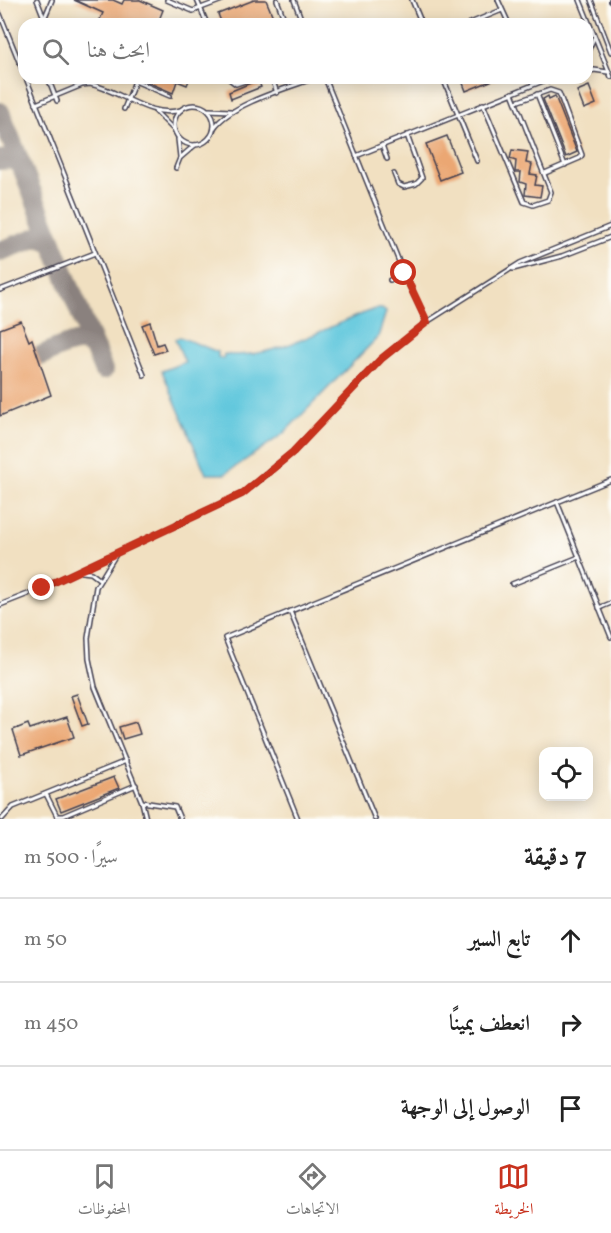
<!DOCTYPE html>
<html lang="ar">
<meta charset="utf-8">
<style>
:root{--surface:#fff;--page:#f2f2f2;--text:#222;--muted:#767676;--line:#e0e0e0;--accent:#c8321e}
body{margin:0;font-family:Vollkorn,Amiri,serif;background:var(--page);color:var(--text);direction:rtl}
.controls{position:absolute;right:18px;bottom:18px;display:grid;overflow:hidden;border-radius:12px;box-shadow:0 3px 15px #0003}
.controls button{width:54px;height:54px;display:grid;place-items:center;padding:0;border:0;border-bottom:2px solid var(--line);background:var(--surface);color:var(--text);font:30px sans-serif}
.stop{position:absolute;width:18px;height:18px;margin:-14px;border:4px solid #c8321e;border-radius:50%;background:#fff}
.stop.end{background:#c8321e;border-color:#fff;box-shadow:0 2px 6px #0008}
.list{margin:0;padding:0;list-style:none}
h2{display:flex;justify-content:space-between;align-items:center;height:78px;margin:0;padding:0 24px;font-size:26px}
h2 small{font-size:20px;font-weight:400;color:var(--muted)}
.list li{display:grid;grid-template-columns:39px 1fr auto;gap:18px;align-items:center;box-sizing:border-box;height:84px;padding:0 24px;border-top:2px solid var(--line)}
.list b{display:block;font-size:22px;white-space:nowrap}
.list em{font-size:20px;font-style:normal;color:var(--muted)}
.icon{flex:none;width:33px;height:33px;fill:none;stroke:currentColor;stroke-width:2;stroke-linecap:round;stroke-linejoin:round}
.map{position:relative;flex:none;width:611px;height:819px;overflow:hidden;direction:ltr}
.search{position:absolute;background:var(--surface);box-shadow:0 3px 15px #0003;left:18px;right:18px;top:18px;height:66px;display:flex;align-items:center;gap:15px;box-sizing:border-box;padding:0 21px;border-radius:18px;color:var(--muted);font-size:22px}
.sheet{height:330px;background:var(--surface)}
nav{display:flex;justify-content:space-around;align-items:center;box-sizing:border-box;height:84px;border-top:2px solid var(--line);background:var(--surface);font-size:16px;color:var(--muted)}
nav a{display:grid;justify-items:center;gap:3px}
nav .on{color:var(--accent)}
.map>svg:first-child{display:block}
.water{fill:#60c7dd;stroke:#41748c;stroke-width:1.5}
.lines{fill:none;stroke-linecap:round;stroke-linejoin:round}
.taxiway{stroke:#8a817e;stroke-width:20}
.building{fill:#eba773}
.service-casing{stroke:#413e4f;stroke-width:6}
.service{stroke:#fff;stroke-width:3}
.route{stroke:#c8321e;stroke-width:8}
</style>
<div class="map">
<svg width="611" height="819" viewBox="0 0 611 819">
<rect width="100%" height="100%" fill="#fdfcf7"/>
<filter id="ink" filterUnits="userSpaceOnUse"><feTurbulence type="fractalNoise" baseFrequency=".0167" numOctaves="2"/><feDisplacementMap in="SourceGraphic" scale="12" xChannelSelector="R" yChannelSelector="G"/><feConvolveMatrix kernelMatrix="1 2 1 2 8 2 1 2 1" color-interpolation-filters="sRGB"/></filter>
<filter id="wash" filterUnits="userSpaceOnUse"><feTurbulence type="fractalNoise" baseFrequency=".008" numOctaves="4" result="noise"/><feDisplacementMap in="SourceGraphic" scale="24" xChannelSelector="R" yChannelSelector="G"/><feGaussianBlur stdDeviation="1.35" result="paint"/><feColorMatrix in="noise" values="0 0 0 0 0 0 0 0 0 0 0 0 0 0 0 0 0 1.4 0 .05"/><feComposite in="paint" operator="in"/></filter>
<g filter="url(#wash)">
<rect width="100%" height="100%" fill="#f1e0c1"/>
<path class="water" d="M 376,309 L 382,309 L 386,312 L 378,337 L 283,434 L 225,474 L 206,474 L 162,371 L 185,362 L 175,339 L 180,337 L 218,352 L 218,357 L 223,359 L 224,354 C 277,361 327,324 376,309 Z"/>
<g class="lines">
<g class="taxiway">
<path d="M 0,112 L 103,370"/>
<path d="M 0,160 L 12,159 L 22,166"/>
<path d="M 0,251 L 38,237 L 52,242"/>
<path d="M 40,356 C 56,350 83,331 96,351"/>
</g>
</g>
<g id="blocks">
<g class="building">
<path d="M 74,0 L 113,0 L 122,4 L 124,0 L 140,0 L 163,10 L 159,20 L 169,24 L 98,24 L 103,13 Z"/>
<path d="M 254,0 L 266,0 L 276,24 L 222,24 L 218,14 Z"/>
<path d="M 138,78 L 190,78 L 187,85 L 177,81 L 173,93 Z"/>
<path d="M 461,78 L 498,78 L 466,91 Z"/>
<path d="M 258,80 L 261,87 L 231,99 L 229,92 Z"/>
<path d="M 589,86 L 596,104 L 584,109 L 577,91 Z"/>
<path d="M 548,96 L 549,99 L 555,96 L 577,152 L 566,157 L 543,99 Z"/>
<path d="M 447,136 L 461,172 L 440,180 L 426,144 Z"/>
<path d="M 512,150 L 528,152 L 526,163 L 532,164 L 530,174 L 537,175 L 535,185 L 542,186 L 540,197 L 525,195 L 526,184 L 520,182 L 521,172 L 515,172 L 516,161 L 510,159 Z"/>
<path d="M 21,321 L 29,341 L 32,339 L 51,395 L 0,416 L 0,329 Z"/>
<path d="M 150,322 L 157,345 L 163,343 L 166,350 L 154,354 L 142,325 Z"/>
<path d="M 77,694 L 88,724 L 82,726 L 71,696 Z"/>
<path d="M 67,717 L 74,737 L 21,755 L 13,730 L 28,724 L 30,729 Z"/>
<path d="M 136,722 L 140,734 L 123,739 L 119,727 Z"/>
<path d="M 114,777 L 119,788 L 61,811 L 56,799 Z"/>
</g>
</g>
</g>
<g filter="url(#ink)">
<use href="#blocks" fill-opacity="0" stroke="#413e4f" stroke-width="1.5"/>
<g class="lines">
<g class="service-casing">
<g id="service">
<path d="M 37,0 L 44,18"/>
<path d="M 167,0 L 193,11 L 222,0"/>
<path d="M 197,0 L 207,24"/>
<path d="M 277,0 L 286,24"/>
<path d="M 294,0 L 303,24"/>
<path d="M 412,0 L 422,24"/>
<path d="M 498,0 L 509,24"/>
<path d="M 580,0 L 611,77"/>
<path d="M 591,0 L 611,52"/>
<path d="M 611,0 L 611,1"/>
<path d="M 0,14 L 24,74"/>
<path d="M 42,24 L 52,0"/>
<path d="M 468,24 L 502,10"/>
<path d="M 587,53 L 594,38"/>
<path d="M 587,72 L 594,70 L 608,72"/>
<path d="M 26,78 L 144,375"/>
<path d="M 48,78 L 57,101"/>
<path d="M 128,78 L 170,96"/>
<path d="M 228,78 L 236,84 L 254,78"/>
<path d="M 272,78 L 277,93"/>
<path d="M 325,78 L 404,274 L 427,322"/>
<path d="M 443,78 L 477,161"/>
<path d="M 537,94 L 565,165"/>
<path d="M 516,102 L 550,90 L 559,93 L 582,155 L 580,158 L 545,173"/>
<path d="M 36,104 L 82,85 L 90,84 C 120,90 149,119 181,110"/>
<path d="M 483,104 L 524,202 L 533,205 L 548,200 L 551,192 L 512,93"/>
<circle cx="194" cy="125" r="20"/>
<path d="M 124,109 L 135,81"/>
<path d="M 209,110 L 231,111"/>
<path d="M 155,111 L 174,130"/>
<path d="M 214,128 C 230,104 288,88 315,78"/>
<path d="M 178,139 L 180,157"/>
<path d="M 382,145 L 387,159"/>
<path d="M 356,156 L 543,81 L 562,81 L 572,78"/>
<path d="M 176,168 L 180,158 L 195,145"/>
<path d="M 394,174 L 398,184 L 404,187 L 416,184 L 422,178 L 407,135"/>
<path d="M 513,269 L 562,256 L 611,237"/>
<path d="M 390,280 L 404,274"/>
<path d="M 0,290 L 95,253"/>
<path d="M 557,502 L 611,637"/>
<path d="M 115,556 L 96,587 L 88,638 L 89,659 L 95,687 L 142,802 L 146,819"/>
<path d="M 82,572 L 91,573 L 99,579"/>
<path d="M 512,584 L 579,557"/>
<path d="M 42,588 L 242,494 L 293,452 L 381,359 L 427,322 L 520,263 L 611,226"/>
<path d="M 0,605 L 28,594"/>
<path d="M 599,608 L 611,603"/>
<path d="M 290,611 L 375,819"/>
<path d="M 46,794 L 57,816 L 63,816 L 136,785"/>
<path d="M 142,802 L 175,807 L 180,819"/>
<path d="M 2,819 L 13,807 L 126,761"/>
<path d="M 298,819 L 225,638 L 611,480"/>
</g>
</g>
<use href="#service" class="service"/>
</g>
</g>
<g class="lines" filter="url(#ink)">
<path class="route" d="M 42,588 L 242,494 L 293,452 L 381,359 L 427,322 L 404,273"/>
</g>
</svg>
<div class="controls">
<button><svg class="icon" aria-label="locate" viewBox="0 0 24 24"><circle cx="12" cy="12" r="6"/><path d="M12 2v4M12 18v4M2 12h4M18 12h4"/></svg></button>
</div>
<div class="stop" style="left:404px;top:273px"></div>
<div class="stop end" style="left:42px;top:588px"></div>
<div class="search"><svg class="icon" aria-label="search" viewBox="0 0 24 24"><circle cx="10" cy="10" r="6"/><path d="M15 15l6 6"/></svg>ابحث هنا</div>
</div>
<section class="sheet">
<h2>7 دقيقة<small>سيرًا · 500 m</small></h2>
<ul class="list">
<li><svg class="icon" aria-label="ahead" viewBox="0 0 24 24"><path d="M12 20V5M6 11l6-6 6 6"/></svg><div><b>تابع السير</b></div><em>50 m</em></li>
<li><svg class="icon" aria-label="right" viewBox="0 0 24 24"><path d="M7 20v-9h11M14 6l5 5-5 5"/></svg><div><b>انعطف يمينًا</b></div><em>450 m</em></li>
<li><svg class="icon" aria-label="arrive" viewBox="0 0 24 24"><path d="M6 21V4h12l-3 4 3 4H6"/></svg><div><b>الوصول إلى الوجهة</b></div></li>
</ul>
</section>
<nav>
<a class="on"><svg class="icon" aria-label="map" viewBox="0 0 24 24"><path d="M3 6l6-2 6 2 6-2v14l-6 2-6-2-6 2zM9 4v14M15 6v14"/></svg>الخريطة</a>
<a><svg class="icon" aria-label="directions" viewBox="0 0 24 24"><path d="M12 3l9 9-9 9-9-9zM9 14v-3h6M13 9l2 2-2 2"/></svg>الاتجاهات</a>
<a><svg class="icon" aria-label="saved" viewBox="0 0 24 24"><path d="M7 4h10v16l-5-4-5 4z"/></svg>المحفوظات</a>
</nav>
